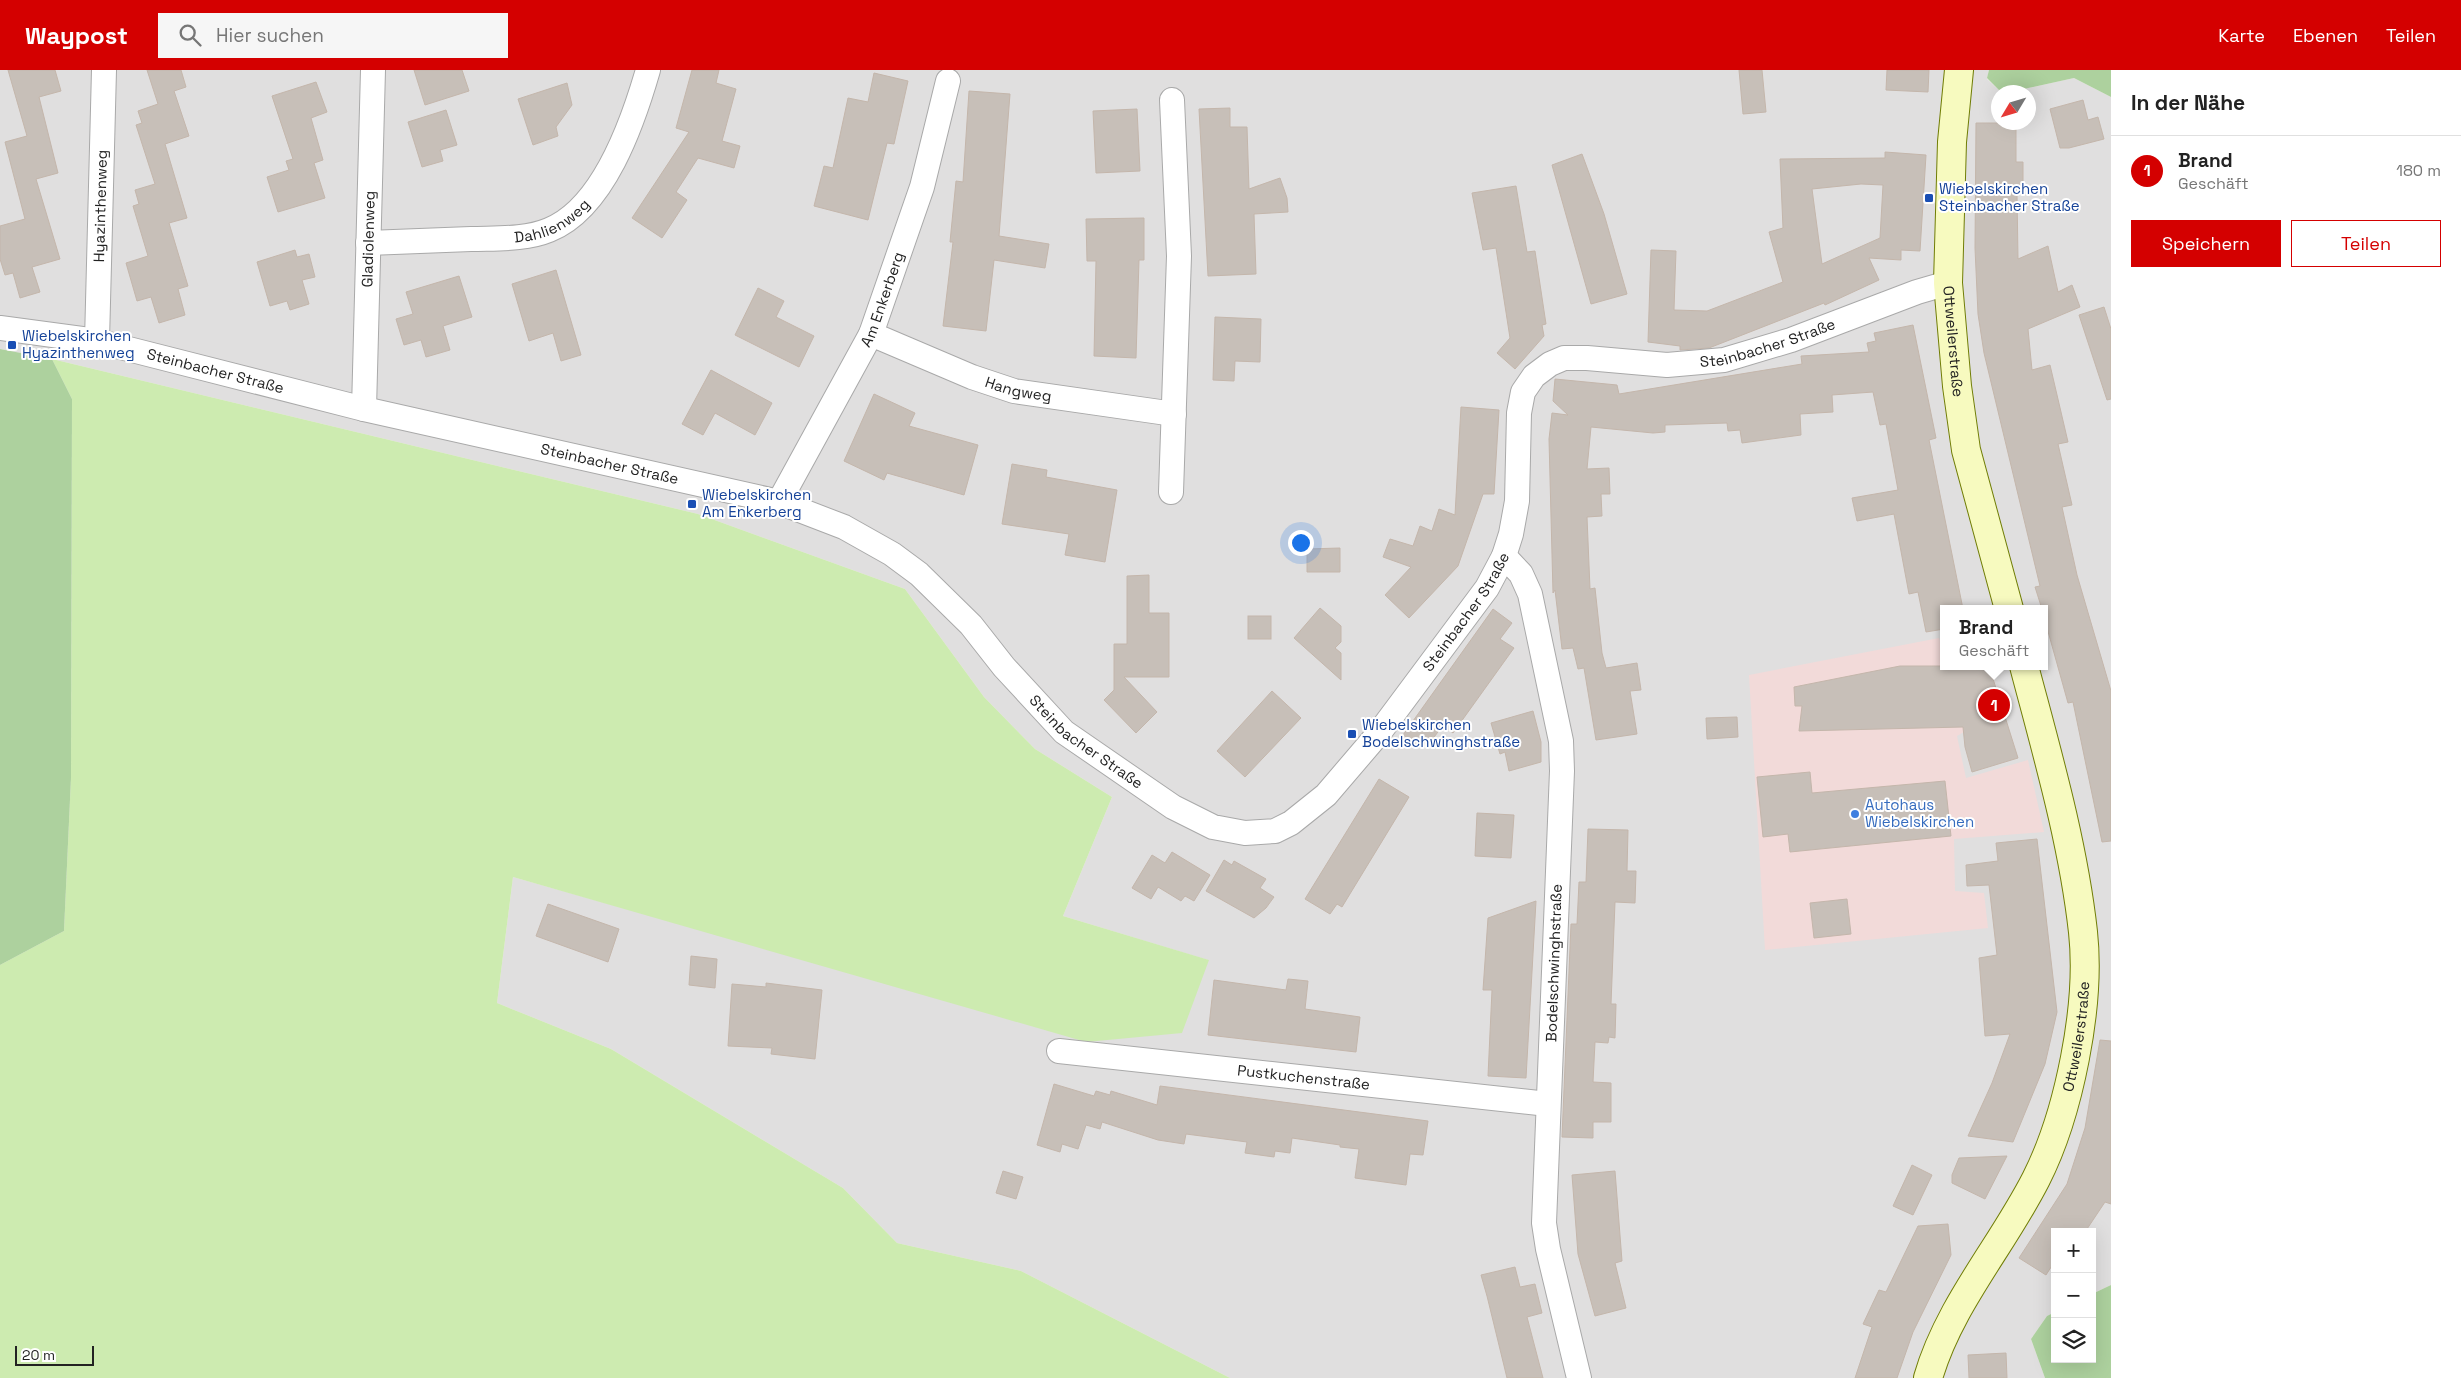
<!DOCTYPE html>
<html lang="de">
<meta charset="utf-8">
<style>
:root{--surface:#fff;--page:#f6f6f6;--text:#222;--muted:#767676;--line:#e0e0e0;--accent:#d40000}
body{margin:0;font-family:"Space Grotesk",sans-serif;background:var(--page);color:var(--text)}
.controls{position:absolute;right:15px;bottom:15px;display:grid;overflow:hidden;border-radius:0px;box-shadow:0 5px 20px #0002}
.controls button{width:45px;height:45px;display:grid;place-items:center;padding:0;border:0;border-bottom:1px solid var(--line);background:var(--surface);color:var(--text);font:25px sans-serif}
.compass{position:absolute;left:1991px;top:15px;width:45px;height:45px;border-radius:50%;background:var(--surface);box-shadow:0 5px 20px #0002;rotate:232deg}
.scale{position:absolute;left:15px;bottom:12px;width:79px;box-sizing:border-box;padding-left:5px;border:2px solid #222;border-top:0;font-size:14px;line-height:18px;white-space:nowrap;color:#222;-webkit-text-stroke:4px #fff;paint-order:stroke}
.you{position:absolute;left:1300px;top:472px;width:18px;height:18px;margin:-12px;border:4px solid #fff;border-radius:50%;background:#1a73e8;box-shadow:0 0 0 8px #1a73e833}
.badge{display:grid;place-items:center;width:32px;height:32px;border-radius:50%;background:var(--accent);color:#fff;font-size:16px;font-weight:700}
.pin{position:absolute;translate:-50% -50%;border:2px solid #fff;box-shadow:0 1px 5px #0006}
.popup{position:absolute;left:1940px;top:535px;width:108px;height:65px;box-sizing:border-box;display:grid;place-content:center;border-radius:0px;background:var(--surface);filter:drop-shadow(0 1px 4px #0005);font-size:16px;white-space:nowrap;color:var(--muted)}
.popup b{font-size:19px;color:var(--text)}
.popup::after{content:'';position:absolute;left:50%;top:100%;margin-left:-10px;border:10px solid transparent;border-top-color:var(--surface)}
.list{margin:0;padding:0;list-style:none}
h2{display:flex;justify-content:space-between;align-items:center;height:65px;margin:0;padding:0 20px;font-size:21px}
h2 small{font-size:16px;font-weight:400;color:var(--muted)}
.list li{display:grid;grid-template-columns:32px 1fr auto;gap:15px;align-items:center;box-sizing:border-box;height:70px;padding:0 20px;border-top:1px solid var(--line)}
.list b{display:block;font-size:19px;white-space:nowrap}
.list p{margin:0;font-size:16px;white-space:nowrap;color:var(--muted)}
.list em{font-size:16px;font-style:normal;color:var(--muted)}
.actions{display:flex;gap:10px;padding:15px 20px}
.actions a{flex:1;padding:11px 0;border:1px solid var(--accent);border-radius:0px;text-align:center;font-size:18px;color:var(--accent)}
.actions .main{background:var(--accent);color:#fff}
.icon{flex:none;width:28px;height:28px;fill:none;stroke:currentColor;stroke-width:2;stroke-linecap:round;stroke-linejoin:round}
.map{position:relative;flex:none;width:2111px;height:1308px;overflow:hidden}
header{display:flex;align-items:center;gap:30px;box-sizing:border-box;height:70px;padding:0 25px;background:var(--accent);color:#fff}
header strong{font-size:24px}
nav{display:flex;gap:28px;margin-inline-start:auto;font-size:18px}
.search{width:350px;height:45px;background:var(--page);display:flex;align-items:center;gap:12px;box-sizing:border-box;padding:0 18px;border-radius:0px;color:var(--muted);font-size:19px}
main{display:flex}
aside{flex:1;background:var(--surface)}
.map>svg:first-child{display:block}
.residential{fill:#e0dfdf;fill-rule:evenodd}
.commercial{fill:#f2dad9}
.grass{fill:#cdebb0}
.forest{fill:#add19e}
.building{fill:#c7bfb8;stroke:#c4b6ab;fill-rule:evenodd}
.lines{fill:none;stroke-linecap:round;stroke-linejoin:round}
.street-casing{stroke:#a9a9a9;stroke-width:26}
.secondary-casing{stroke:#707d05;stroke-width:30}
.street{stroke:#fff;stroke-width:24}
.secondary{stroke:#f7fabf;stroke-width:28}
.transit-dot{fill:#1a4fb4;stroke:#fff;stroke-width:2}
.shop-dot{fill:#3f7fe0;stroke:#fff;stroke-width:2}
.labels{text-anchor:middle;stroke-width:4;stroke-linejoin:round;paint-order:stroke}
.transit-label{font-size:15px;fill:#164399;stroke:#fff;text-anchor:start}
.street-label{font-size:15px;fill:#222;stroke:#fff}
.shop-label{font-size:15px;fill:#366cbe;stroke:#fff;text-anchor:start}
</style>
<header>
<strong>Waypost</strong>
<div class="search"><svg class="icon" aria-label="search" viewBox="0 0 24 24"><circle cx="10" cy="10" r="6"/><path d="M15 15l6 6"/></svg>Hier suchen</div>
<nav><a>Karte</a><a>Ebenen</a><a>Teilen</a></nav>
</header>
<main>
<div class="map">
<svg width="2111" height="1308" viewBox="0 0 2111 1308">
<rect width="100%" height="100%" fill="#f2efe9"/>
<path class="residential" d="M 0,0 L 1989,0 L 1987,9 L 2001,22 L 1998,22 L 1998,52 L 2028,52 L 2028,22 L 2010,22 L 2074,8 L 2111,27 L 2111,1215 L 2092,1224 L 2092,1162 L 2055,1162 L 2055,1242 L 2047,1246 L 2031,1269 L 2045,1308 L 1230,1308 L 1021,1201 L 897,1173 L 843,1118 L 611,979 L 497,933 L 513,807 L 825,895 L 1208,890 L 1063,846 L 1112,727 L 1035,679 L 984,627 L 905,519 L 698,444 L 52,289 L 0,279 ZM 1944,539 L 2044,539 L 2044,596 L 1944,596 Z"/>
<path class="commercial" d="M 1939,568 L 1944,582 L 1944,596 L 1969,659 L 1957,666 L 1966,708 L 2028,690 L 2044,762 L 1954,769 L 1955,821 L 1984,823 L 1988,858 L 1765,880 L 1749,605 Z"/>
<path class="grass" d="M 52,289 L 698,444 L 905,519 L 984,627 L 1035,679 L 1112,727 L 1063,846 L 1209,890 L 1182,963 L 1086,972 L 513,807 L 497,933 L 611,979 L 843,1118 L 897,1173 L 1021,1201 L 1230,1308 L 0,1308 L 0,895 L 64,861 L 71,708 L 72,329 Z"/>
<g class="forest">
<path d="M 1989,0 L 2111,0 L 2111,27 L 2074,8 L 2010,22 L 2001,22 L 1987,8 Z"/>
<path d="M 0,279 L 52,289 L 72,329 L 71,708 L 64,861 L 0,895 Z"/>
<path d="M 2111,1215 L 2111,1308 L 2045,1308 L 2031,1269 L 2047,1246 L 2055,1242 L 2055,1289 L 2092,1289 L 2092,1224 Z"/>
</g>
<g class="building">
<path d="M 8,0 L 55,0 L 61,21 L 39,27 L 58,103 L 36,109 L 60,189 L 32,197 L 40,222 L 20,228 L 13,203 L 5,205 L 0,189 L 0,156 L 25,149 L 5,72 L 27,66 Z"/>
<path d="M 147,0 L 181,0 L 186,17 L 174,21 L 189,66 L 165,74 L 187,148 L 169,153 L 188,216 L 178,219 L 185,245 L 159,253 L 151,227 L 137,231 L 126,193 L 148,186 L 133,136 L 139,134 L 135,120 L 155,114 L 136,55 L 142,53 L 138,41 L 158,34 Z"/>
<path d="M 414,0 L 462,0 L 469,21 L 425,35 Z"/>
<path d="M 692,0 L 719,0 L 716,13 L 736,19 L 722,71 L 740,76 L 734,98 L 698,88 L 676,122 L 687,130 L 662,168 L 632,148 L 689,62 L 676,58 Z"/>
<path d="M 1739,0 L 1762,0 L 1766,42 L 1743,44 Z"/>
<path d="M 1887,0 L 1929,0 L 1928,22 L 1886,20 Z"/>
<path d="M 874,3 L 908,11 L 894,74 L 887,73 L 868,150 L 814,136 L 824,96 L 833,98 L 848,28 L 868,32 Z"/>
<path d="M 316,12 L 327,42 L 311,48 L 323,90 L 314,93 L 325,128 L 278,142 L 267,107 L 289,100 L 286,91 L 293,89 L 272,26 Z"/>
<path d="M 567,13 L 572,35 L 556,57 L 558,66 L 533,75 L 518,29 Z"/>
<path d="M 969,21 L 1010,24 L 999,166 L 1049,174 L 1045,198 L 994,190 L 986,261 L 943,256 L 953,172 L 950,172 L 956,111 L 963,112 Z"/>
<path d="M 2083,30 L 2088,50 L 2098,47 L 2104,69 L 2069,78 L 2060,78 L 2050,39 Z"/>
<path d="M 1230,38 L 1230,57 L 1247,57 L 1249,119 L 1280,108 L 1287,128 L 1288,142 L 1254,144 L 1256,204 L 1208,206 L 1199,39 Z"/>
<path d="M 1137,39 L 1140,101 L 1096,103 L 1093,41 Z"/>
<path d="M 446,40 L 457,75 L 440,80 L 443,91 L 422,97 L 408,52 Z"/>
<path d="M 1976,53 L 2016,53 L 2016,92 L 2023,92 L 2023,124 L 2017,124 L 2018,189 L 2048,176 L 2058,222 L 2072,215 L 2080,237 L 2028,259 L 2032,300 L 2050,295 L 2068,372 L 2058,374 L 2072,435 L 2062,437 L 2077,505 L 2111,621 L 2111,771 L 2102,772 L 2073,632 L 2068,633 L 2044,547 L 2044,539 L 2042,539 L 2035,517 L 2040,516 L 1984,283 L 1978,244 L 1975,178 Z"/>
<path d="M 1885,82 L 1926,85 L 1920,181 L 1901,180 L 1901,190 L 1869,188 L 1879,210 L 1825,235 L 1824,233 L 1709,278 L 1680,280 L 1680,276 L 1648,272 L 1651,180 L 1676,181 L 1674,240 L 1707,241 L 1783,212 L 1769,162 L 1783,158 L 1780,89 L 1885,88 ZM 1861,114 L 1883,115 L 1880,168 L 1822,194 L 1812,119 Z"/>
<path d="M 1582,84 L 1604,144 L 1627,224 L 1591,234 L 1552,95 Z"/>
<path d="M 1516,116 L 1527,182 L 1535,181 L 1546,254 L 1542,255 L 1544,266 L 1515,299 L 1497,283 L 1510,268 L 1496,178 L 1483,180 L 1472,123 Z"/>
<path d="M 1144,148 L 1144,190 L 1139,190 L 1136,288 L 1094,286 L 1096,191 L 1087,191 L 1086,149 Z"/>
<path d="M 295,180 L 297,187 L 309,184 L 315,207 L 302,210 L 309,234 L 290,240 L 287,231 L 270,236 L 257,192 Z"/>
<path d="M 556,200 L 581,285 L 561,291 L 553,263 L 529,271 L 512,214 Z"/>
<path d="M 459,206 L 472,247 L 443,256 L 450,280 L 426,287 L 421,270 L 404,275 L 396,249 L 413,244 L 406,222 Z"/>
<path d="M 758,218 L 784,231 L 776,247 L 814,266 L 799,297 L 735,265 Z"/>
<path d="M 2104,237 L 2111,259 L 2111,329 L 2107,330 L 2079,245 Z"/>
<path d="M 1215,247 L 1261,249 L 1260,292 L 1235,291 L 1234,311 L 1213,310 Z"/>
<path d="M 1913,255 L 1936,368 L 1929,370 L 1963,539 L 1944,539 L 1944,559 L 1926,562 L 1918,522 L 1909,524 L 1894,444 L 1857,451 L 1852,428 L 1898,420 L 1886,354 L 1880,355 L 1873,322 L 1832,325 L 1833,342 L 1800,344 L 1801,365 L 1742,373 L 1740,360 L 1728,361 L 1727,353 L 1665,355 L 1665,362 L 1653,363 L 1591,357 L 1587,399 L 1609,398 L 1610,424 L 1601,424 L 1602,446 L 1587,447 L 1590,519 L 1595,518 L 1602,583 L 1606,598 L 1637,593 L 1641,620 L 1630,621 L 1637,664 L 1596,670 L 1584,598 L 1578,599 L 1573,578 L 1562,579 L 1555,520 L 1553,523 L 1549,369 L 1552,343 L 1568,345 L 1553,331 L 1555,309 L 1617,315 L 1619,324 L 1802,294 L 1801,286 L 1869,282 L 1867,273 L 1876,271 L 1874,263 Z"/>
<path d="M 711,300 L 772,333 L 755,365 L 715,343 L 703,365 L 682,354 Z"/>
<path d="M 874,324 L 915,343 L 909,356 L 978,375 L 964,425 L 887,403 L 884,410 L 844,391 Z"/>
<path d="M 1461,337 L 1499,340 L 1494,424 L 1483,424 L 1458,496 L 1409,548 L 1385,525 L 1411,497 L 1383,487 L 1390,469 L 1413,476 L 1420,456 L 1432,461 L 1439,439 L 1455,445 Z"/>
<path d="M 1012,394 L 1047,400 L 1046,407 L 1117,420 L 1105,492 L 1065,485 L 1069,464 L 1002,454 Z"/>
<path d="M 1340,478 L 1340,502 L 1307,502 L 1307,479 Z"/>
<path d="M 1149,505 L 1149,543 L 1169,543 L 1169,607 L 1124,607 L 1157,642 L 1136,663 L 1104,630 L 1114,620 L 1114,574 L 1127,574 L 1127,506 Z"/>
<path d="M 1320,538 L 1341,556 L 1341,572 L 1335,578 L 1341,583 L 1341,610 L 1294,568 Z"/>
<path d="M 1493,539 L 1512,553 L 1500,569 L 1514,578 L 1453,663 L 1443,655 L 1432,670 L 1428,667 L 1421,678 L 1403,665 Z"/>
<rect x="1248" y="546" width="23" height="23"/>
<path d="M 1900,596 L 1989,596 L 2018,688 L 1972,702 L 1965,677 L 1963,657 L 1799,661 L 1802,636 L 1795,636 L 1794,617 Z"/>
<path d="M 1272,621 L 1301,648 L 1245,707 L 1217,681 Z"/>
<path d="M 1533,641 L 1541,672 L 1541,692 L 1509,701 L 1505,682 L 1500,684 L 1491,653 Z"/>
<path d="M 1737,647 L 1738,667 L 1707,669 L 1706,648 Z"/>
<path d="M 1810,702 L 1812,723 L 1945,711 L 1951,766 L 1790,782 L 1788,764 L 1763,767 L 1757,707 Z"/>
<path d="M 1379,709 L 1409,727 L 1342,837 L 1337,834 L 1330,844 L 1305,829 Z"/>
<path d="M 1477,743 L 1514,745 L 1511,788 L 1475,786 Z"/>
<path d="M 1588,759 L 1628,760 L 1627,801 L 1636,801 L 1635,833 L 1615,832 L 1611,934 L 1616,934 L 1615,968 L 1609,967 L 1608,973 L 1595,972 L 1593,1012 L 1611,1013 L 1611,1052 L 1593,1052 L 1593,1068 L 1562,1067 L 1571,854 L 1577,854 L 1579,812 L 1586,812 Z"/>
<path d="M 2037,769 L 2057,942 L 2045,994 L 2013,1072 L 1968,1066 L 1992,1013 L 2010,964 L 1985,966 L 1979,888 L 1997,885 L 1989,815 L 1967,816 L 1966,795 L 1998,791 L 1996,773 Z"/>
<path d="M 1172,782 L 1210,805 L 1194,831 L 1185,826 L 1181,831 L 1158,817 L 1151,829 L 1132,818 L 1152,785 L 1165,793 Z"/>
<path d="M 1224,790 L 1232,795 L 1234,791 L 1266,809 L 1260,818 L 1274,827 L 1266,838 L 1254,848 L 1206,821 Z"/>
<path d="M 1847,829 L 1851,864 L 1814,868 L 1810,833 Z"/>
<path d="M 1536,831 L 1526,1008 L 1488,1006 L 1492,920 L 1483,920 L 1488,848 Z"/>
<path d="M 548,834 L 619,859 L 608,892 L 536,866 Z"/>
<path d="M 691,886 L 717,889 L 715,918 L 689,915 Z"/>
<path d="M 1288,909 L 1308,911 L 1305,939 L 1360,947 L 1356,982 L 1208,965 L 1214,910 L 1286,920 Z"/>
<path d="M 766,913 L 822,920 L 815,989 L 771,984 L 772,978 L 728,976 L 732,914 L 766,917 Z"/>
<path d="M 2100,970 L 2111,971 L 2111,1134 L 2105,1132 L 2085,1162 L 2055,1162 L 2055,1191 L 2046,1205 L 2019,1188 L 2067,1114 L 2085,1058 Z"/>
<path d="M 1054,1014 L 1094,1026 L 1096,1021 L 1110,1025 L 1111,1021 L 1157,1035 L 1160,1016 L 1428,1051 L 1423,1085 L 1410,1084 L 1406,1115 L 1355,1108 L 1359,1079 L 1340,1077 L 1340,1075 L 1292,1068 L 1290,1083 L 1275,1081 L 1274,1087 L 1245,1083 L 1247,1072 L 1186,1064 L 1184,1074 L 1158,1070 L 1102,1052 L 1100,1059 L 1086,1055 L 1078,1079 L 1062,1074 L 1060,1082 L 1037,1075 Z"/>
<path d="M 2007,1086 L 1985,1129 L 1952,1113 L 1952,1105 L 1959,1088 Z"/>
<path d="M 1912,1095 L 1932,1105 L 1913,1145 L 1893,1136 Z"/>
<path d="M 1003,1101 L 1023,1107 L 1016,1129 L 996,1123 Z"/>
<path d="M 1615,1101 L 1622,1191 L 1615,1193 L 1626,1238 L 1595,1246 L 1578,1184 L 1572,1105 Z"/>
<path d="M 1948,1154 L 1951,1185 L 1913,1262 L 1897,1308 L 1855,1308 L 1872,1257 L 1863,1254 L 1879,1220 L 1886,1222 L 1918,1156 Z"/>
<path d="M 1515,1197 L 1520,1217 L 1535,1214 L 1542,1243 L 1527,1247 L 1543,1308 L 1507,1308 L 1487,1226 L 1481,1205 Z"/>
<path d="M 2006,1283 L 2007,1308 L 1969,1308 L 1968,1285 Z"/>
</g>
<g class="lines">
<g class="street-casing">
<g id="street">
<path id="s1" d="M 368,173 C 402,172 437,170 471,169 C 496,168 525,170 549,160 C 604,138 633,52 648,0"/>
<path id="s2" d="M 0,258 L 97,271 L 364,339 L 779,432 L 844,457 L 892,484 L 919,504 L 971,555 L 1004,597 L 1064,662 L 1173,737 L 1213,757 L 1245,763 L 1275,761 L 1291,753 L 1326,725 L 1379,663 L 1487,518 L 1504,486 L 1511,464 L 1517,431 L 1519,343 L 1523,322 L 1534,306 L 1550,294 L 1564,288 L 1587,288 L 1667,295 L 1724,290 L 1791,270 L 1917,222 L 1948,213"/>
<path id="s3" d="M 871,264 L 972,307 L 1014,321 L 1174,344"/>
<path id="s4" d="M 97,271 L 104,0"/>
<path id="s5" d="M 364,339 L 373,0"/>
<path d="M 1171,422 L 1179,186 L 1172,30"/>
<path id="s6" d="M 779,432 L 871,264 L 922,117 L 948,11"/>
<path d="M 1504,486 L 1521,504 L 1530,524 L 1561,671 L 1562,701 L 1544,1153 L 1548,1179 L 1579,1308"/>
<path id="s7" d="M 1059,981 L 1548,1034"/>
</g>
</g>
<g class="secondary-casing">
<g id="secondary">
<path id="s8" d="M 1959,0 L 1952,72 L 1948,213 L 1957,316 L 1966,380 L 2009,539"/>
<path id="s9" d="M 1928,1308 C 1949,1235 2002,1176 2036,1109 C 2069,1044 2091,935 2083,862 C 2073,772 2047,683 2024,596"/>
</g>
</g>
<use href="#street" class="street"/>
<use href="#secondary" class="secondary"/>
</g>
<g class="transit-dot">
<rect x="1924" y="123" width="10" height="10" rx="2.5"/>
<rect x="7" y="270" width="10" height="10" rx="2.5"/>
<rect x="687" y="429" width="10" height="10" rx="2.5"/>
<rect x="1347" y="659" width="10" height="10" rx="2.5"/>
</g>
<circle class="shop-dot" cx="1855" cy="744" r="5"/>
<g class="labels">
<g class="transit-label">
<text x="1939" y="124">Wiebelskirchen<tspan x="1939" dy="17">Steinbacher Straße</tspan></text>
<text x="22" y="271">Wiebelskirchen<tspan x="22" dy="17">Hyazinthenweg</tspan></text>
<text x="702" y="430">Wiebelskirchen<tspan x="702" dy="17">Am Enkerberg</tspan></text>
<text x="1362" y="660">Wiebelskirchen<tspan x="1362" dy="17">Bodelschwinghstraße</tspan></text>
</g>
<g class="street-label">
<text dy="5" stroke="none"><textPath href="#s4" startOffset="135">Hyazinthenweg</textPath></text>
<text dy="5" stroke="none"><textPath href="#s1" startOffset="188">Dahlienweg</textPath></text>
<text dy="5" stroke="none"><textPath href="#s5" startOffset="170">Gladiolenweg</textPath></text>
<text dy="5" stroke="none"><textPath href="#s6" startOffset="228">Am Enkerberg</textPath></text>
<text dy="5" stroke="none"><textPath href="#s2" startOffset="2200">Steinbacher Straße</textPath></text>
<text dy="5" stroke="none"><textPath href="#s8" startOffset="272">Ottweilerstraße</textPath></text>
<text dy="5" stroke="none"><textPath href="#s2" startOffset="220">Steinbacher Straße</textPath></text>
<text dy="5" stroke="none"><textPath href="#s3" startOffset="158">Hangweg</textPath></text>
<text dy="5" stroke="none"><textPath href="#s2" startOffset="625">Steinbacher Straße</textPath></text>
<text dy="5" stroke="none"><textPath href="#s2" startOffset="1705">Steinbacher Straße</textPath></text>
<text dy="5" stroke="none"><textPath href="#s2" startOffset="1195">Steinbacher Straße</textPath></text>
<text transform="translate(1554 893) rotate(-88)" y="5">Bodelschwinghstraße</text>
<text dy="5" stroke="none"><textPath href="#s9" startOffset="376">Ottweilerstraße</textPath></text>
<text dy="5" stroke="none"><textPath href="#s7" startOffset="246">Pustkuchenstraße</textPath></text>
</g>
<g class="shop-label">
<text x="1865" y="740">Autohaus<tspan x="1865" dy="17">Wiebelskirchen</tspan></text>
</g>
</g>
</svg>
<div class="controls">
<button>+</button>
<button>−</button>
<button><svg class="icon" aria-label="layers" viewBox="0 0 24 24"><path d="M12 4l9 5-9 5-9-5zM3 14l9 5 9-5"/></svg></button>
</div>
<svg class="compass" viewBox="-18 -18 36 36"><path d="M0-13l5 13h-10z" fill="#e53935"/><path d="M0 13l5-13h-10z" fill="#767676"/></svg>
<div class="scale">20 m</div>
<div class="you"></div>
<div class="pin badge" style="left:1994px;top:635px">1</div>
<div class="popup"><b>Brand</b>Geschäft</div>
</div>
<aside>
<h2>In der Nähe<small></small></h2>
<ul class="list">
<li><span class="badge">1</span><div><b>Brand</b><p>Geschäft</p></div><em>180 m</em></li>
</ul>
<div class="actions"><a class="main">Speichern</a><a>Teilen</a></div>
</aside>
</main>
